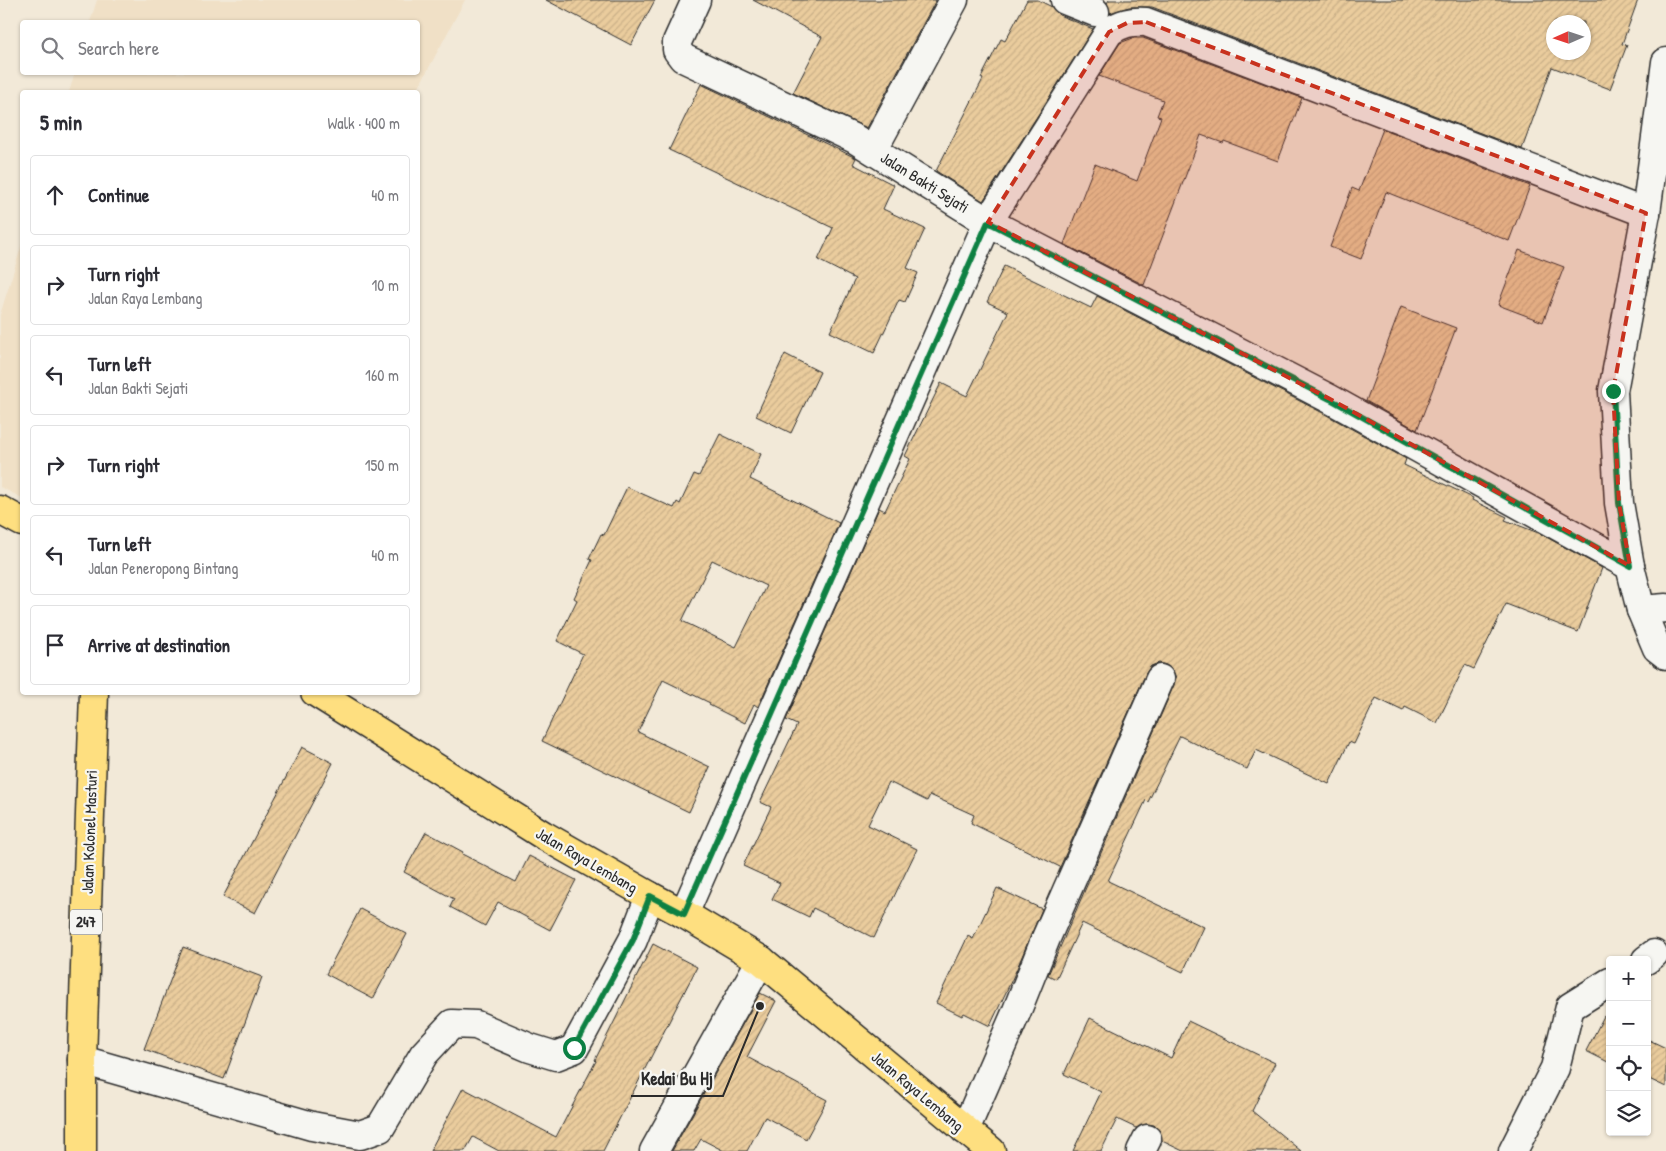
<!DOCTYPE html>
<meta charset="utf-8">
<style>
:root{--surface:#fff;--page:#f7f7f7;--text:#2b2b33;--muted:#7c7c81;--line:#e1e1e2}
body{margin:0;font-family:"Patrick Hand",sans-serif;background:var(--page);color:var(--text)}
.controls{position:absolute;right:15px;bottom:15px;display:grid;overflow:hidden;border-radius:5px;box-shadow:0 1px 4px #0004}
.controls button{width:45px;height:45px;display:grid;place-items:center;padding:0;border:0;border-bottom:1px solid var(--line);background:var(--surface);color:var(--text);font:25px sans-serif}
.compass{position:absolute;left:1546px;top:15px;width:45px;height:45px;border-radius:50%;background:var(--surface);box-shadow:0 1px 4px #0004;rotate:267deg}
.stop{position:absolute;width:15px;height:15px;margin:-11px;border:4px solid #0b8043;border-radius:50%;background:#fff}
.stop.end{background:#0b8043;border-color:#fff;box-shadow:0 1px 5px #0008}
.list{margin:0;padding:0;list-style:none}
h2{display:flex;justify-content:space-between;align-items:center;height:65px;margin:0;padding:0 20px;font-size:21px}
h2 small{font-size:16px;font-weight:400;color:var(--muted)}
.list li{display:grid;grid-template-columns:32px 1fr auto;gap:15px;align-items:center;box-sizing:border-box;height:80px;margin:0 10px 10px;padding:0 10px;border:1px solid var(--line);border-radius:5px}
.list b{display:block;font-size:19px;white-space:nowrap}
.list p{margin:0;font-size:16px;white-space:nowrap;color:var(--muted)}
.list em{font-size:16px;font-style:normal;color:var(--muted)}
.icon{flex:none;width:28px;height:28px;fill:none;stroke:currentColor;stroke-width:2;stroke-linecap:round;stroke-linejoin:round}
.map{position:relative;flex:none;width:1666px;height:1151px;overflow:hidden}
.search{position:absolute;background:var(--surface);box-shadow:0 1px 4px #0004;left:20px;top:20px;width:400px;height:55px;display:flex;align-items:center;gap:12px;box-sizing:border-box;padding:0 18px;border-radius:5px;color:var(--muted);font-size:19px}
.panel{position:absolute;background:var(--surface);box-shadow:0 1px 4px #0004;left:20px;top:90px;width:400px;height:605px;border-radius:5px}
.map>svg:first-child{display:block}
.built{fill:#f0e0c6}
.building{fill:url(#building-hatch);stroke:#2b2b2b;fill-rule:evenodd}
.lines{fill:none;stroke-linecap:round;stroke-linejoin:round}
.minor-casing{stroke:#2b2b2b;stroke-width:31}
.major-casing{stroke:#2b2b2b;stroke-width:31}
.minor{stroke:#f6f6f2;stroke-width:28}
.major{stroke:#fedf80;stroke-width:28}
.route{stroke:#0b8043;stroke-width:6}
.marked{fill:#c8321e;fill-opacity:0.2;stroke:#c8321e;stroke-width:4;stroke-dasharray:10 6;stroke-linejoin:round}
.labels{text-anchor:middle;stroke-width:4.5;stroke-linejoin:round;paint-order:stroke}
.shield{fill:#f6f6f2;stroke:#686867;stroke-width:1}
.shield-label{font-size:15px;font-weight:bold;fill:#2b2b2b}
.street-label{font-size:16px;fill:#2b2b2b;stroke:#f6f6f2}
.leader{fill:none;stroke:#2b2b2b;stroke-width:2}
.callout-dot{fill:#2b2b2b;stroke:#f6f6f2;stroke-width:2}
.callout-label{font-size:18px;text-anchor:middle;font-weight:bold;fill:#2b2b2b;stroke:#f6f6f2;stroke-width:4.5;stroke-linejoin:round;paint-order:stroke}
</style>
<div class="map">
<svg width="1666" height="1151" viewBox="0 0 1666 1151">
<defs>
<pattern id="building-hatch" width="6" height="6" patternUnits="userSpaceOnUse" patternTransform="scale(1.25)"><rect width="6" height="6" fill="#eacc9d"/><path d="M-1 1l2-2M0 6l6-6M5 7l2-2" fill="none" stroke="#c9af87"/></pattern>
</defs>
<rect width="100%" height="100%" fill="#f2e9d8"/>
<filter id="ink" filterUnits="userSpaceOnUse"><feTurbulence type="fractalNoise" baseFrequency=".02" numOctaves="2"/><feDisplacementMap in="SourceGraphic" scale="10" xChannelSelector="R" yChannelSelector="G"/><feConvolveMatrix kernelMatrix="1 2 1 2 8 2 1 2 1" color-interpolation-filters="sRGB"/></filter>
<g filter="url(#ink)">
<g class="built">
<path d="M 97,0 L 465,0 L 416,92 L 69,92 L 75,73 L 418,72 L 418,22 L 90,22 Z"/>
<path d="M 22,244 L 22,498 L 0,487 L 0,315 Z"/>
</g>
<g class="building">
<path d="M 546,0 L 655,0 L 631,45 Z"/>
<path d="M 753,0 L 936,0 L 867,128 L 793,93 L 822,37 Z"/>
<path d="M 1027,0 L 1038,0 L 1052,7 L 1059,15 L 1093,29 L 983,201 L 936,171 L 983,79 L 981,78 L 1001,39 L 1005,41 Z"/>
<path d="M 1109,0 L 1638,0 L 1622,44 L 1627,45 L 1610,89 L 1552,67 L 1522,149 L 1152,7 L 1129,7 L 1110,13 L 1107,3 ZM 1554,22 L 1584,22 L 1584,52 L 1554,52 Z"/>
<path d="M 1133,38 L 1143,38 L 1302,98 L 1278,161 L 1224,141 L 1223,143 L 1201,135 L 1144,285 L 1064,244 L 1095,164 L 1137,181 L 1161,117 L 1157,116 L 1163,100 L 1099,76 L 1120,43 Z"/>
<path d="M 701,84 L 856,158 L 853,164 L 894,185 L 883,209 L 925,229 L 907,268 L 918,273 L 905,302 L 899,300 L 874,353 L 830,332 L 855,279 L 818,260 L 833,228 L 669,150 Z"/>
<path d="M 1383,129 L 1530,186 L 1509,241 L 1386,192 L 1361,259 L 1330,247 L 1352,188 L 1359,191 Z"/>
<path d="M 1519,250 L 1564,267 L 1543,322 L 1498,305 Z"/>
<path d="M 1004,266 L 1091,308 L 1097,296 L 1323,413 L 1406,459 L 1404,465 L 1473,498 L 1472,500 L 1507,517 L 1505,520 L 1541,534 L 1602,568 L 1578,632 L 1506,604 L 1474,669 L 1465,665 L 1437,723 L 1405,707 L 1403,711 L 1376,698 L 1354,744 L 1349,742 L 1329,784 L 1256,750 L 1247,769 L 1180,736 L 1148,802 L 1146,800 L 1108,881 L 1204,927 L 1183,972 L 1082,923 L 1056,979 L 1048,975 L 1174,685 L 1176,678 L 1173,670 L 1166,665 L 1159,663 L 1151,666 L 1146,673 L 1060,867 L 971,823 L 974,815 L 930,795 L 927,801 L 889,782 L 868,825 L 917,849 L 874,938 L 813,908 L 809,917 L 772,899 L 780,883 L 743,866 L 771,807 L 760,802 L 797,725 L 786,720 L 879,508 L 885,511 L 910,459 L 905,456 L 941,383 L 967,396 L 1008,312 L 987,302 Z"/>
<path d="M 1401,307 L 1456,328 L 1417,430 L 1366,401 Z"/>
<path d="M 785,354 L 820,372 L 791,433 L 756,416 Z"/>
<path d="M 720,434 L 761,454 L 750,479 L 839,523 L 758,707 L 754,704 L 745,723 L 709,705 L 710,703 L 663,680 L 638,732 L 710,767 L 689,812 L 542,741 L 583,654 L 557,641 L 577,600 L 574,598 L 592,560 L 589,559 L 601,534 L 604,535 L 627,487 L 674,508 L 677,502 L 680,504 L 694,474 L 699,476 ZM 712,560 L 766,586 L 736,647 L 682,621 Z"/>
<path d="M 302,747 L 333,763 L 255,913 L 223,897 Z"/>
<path d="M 426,832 L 463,852 L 462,854 L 516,882 L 529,856 L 576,880 L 550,930 L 498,902 L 485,926 L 450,907 L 454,899 L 404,872 Z"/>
<path d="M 997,888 L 1042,909 L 1015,973 L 990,1026 L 964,1013 L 962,1016 L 936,1003 L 968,936 L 973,939 Z"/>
<path d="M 360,909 L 407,934 L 373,999 L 326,974 Z"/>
<path d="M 653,944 L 697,967 L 603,1151 L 499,1151 L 473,1137 L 465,1151 L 430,1151 L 463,1088 L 556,1137 L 596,1061 L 595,1060 Z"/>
<path d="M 183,947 L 262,977 L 224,1079 L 144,1049 Z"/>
<path d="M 760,993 L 776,1001 L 747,1057 L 827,1100 L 806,1139 L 765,1117 L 747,1151 L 724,1151 L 701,1139 L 694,1151 L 672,1151 Z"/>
<path d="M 1604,1016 L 1610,1019 L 1610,1063 L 1586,1051 Z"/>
<path d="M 1090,1018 L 1171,1058 L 1188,1021 L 1275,1063 L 1252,1111 L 1301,1151 L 1183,1151 L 1162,1141 L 1160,1131 L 1154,1125 L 1146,1124 L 1136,1128 L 1117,1119 L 1101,1151 L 1073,1151 L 1101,1092 L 1064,1074 Z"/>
<path d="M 1647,1039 L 1666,1048 L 1666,1087 L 1647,1078 Z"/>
</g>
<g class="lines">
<g class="minor-casing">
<g id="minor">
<path d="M 1065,0 L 1095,12"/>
<path d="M 1666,62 L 1646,213 L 1613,391 L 1619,503 L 1630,566 L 1641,610 L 1657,648 L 1666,655"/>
<path d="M 873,150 L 954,0"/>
<path d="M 1630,566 L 1330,399 L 988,222 L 1109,32 C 1121,23 1131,21 1146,22 L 1646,213"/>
<path d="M 1641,610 L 1666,608"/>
<path d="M 684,914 L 988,222 L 855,139 L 683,58 L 677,50 L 677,42 L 696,0"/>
<path d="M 1646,960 L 1654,954"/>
<path d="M 82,1060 L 312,1126 L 360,1135 L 380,1128 L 424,1054 L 452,1024 L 476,1025 L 530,1048 L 556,1056 L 574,1049 L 633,940 L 650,896"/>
<path d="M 965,1130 L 1016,1013 L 1046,938 L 1160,679"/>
<path d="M 654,1151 L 761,960"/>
<path d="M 1141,1151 L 1147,1139"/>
<path d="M 1513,1151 L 1555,1068 L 1570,1007 L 1610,982"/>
</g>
</g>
<g class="major-casing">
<g id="major">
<path d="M 0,510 L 22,522"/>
<path d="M 315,692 L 543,835 L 650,896 L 684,914 L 761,960 L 991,1151"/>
<path d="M 82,1151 L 82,1060 L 94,692"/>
</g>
</g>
<use href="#minor" class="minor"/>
<use href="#major" class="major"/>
</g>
</g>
<g class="lines" filter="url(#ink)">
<path class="route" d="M 574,1048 L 633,940 L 650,896 L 684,914 L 988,222 L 1330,399 L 1630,566 L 1619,503 L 1613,391"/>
</g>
<path class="marked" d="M 1146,22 L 1646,213 L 1613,391 L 1619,503 L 1630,566 L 1330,399 L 988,222 L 1109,32 L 1127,23 Z"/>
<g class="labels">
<rect class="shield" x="70" y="909.5" width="32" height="25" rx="4"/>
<g class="shield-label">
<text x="86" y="927">247</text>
</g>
<g class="street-label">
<text transform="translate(925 182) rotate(32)" y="6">Jalan Bakti Sejati</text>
<text transform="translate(89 832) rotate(-88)" y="6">Jalan Kolonel Masturi</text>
<text transform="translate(587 860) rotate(30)" y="6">Jalan Raya Lembang</text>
<text transform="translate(918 1091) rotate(40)" y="6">Jalan Raya Lembang</text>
</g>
</g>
<path class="leader" d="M760 1006L723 1096H631"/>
<circle class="callout-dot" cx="760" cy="1006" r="5"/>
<g class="callout-label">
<text x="677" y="1085">Kedai Bu Hj</text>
</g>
</svg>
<div class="controls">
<button>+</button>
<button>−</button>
<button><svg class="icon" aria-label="locate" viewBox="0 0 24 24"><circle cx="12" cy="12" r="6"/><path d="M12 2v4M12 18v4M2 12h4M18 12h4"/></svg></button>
<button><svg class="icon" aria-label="layers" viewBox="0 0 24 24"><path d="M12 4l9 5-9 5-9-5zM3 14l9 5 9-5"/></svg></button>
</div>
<svg class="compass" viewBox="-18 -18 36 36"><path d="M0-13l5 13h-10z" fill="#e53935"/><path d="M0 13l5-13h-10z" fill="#7c7c81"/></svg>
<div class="stop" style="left:574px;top:1048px"></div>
<div class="stop end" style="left:1613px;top:391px"></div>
<div class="search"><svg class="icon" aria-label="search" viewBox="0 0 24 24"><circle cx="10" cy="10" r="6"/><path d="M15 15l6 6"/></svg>Search here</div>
<section class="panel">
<h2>5 min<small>Walk · 400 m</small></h2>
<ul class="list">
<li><svg class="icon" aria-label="ahead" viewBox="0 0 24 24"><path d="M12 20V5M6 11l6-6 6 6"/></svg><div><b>Continue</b></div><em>40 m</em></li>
<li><svg class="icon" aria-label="right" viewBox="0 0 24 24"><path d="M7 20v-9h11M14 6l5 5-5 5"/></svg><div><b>Turn right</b><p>Jalan Raya Lembang</p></div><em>10 m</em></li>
<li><svg class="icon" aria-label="left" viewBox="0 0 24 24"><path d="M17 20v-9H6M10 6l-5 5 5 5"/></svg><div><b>Turn left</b><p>Jalan Bakti Sejati</p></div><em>160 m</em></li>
<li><svg class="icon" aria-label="right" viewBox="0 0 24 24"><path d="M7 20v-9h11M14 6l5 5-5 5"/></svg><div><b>Turn right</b></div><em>150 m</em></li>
<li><svg class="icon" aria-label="left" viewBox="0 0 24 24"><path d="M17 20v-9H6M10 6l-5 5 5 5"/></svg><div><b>Turn left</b><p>Jalan Peneropong Bintang</p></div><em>40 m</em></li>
<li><svg class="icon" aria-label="arrive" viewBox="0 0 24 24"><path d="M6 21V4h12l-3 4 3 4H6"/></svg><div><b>Arrive at destination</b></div></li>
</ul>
</section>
</div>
